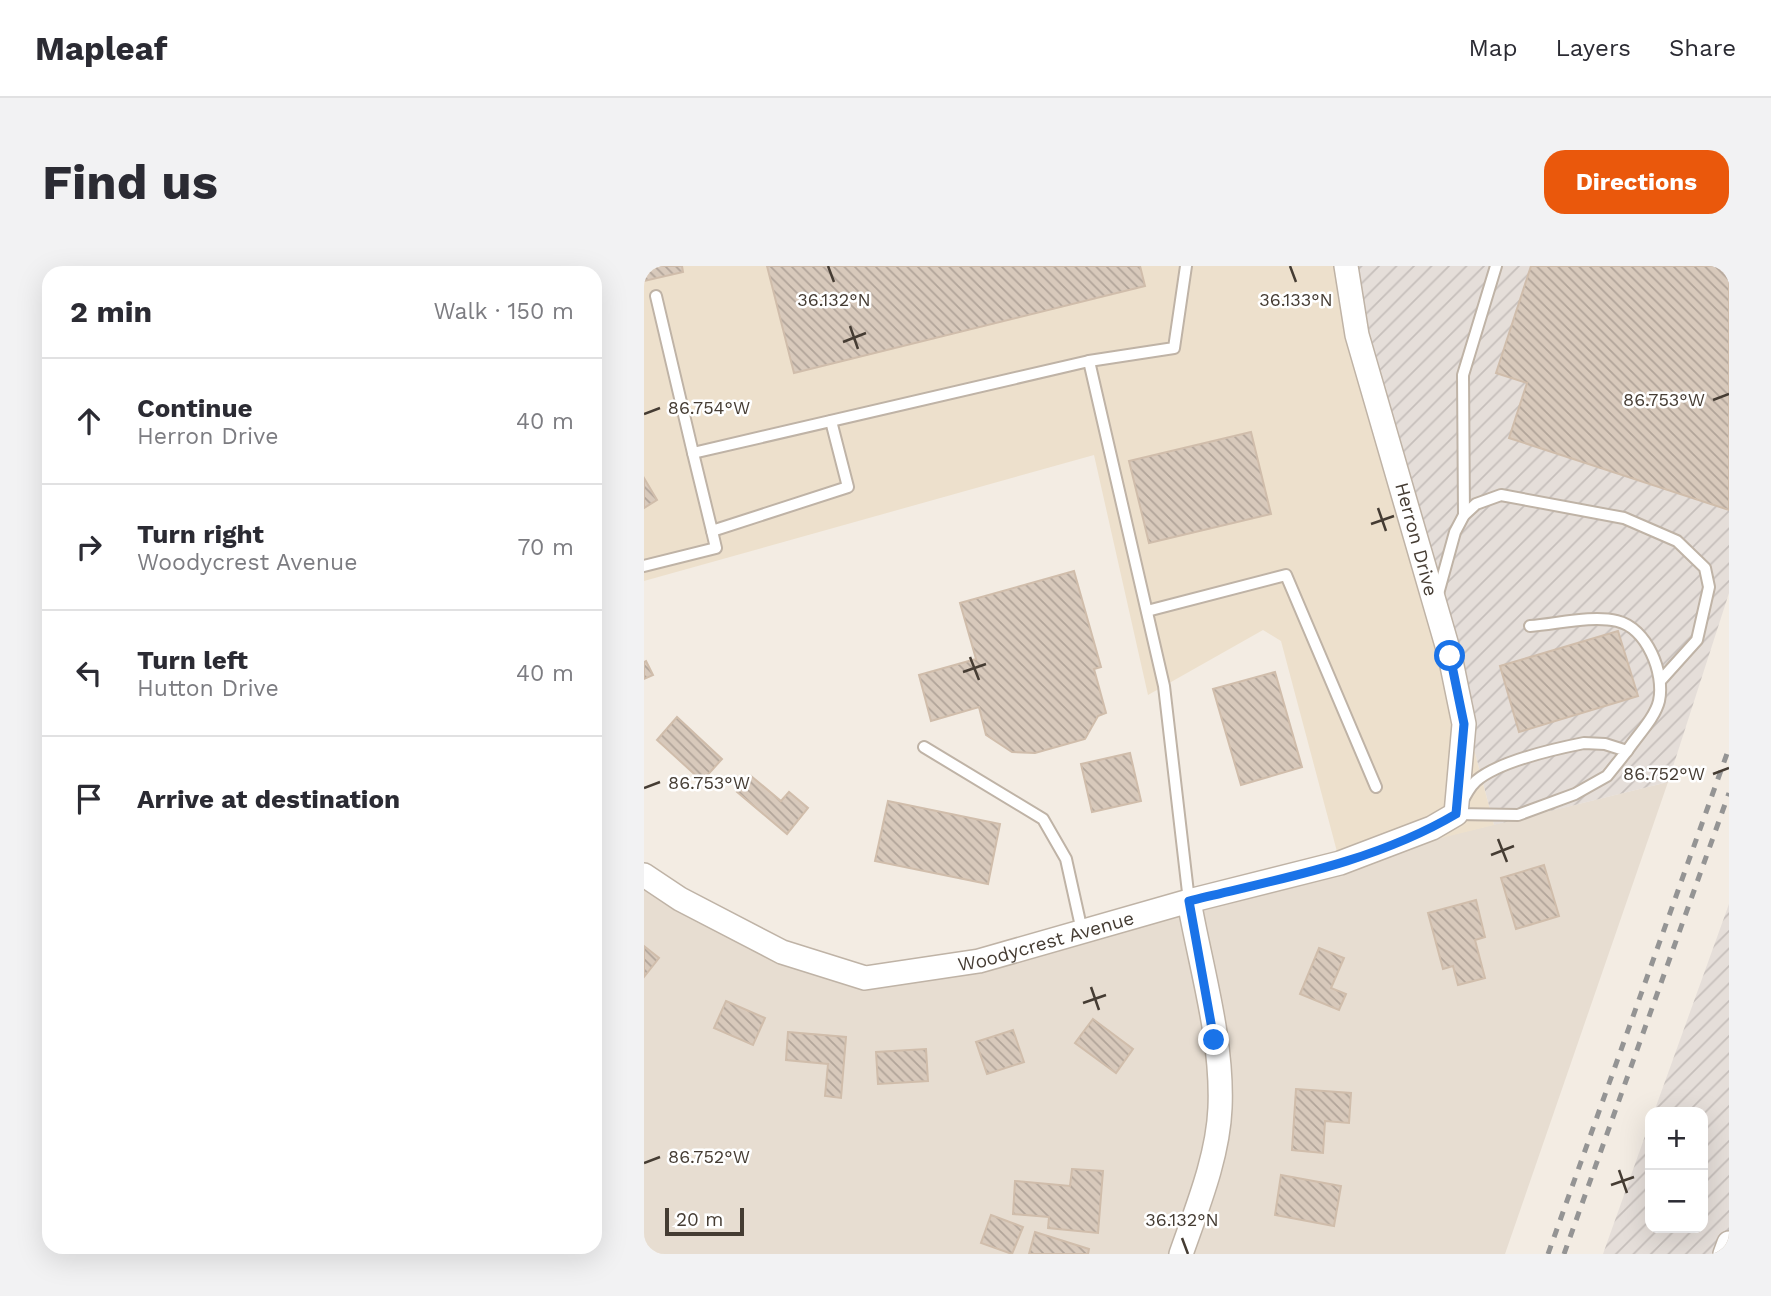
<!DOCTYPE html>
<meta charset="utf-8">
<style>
:root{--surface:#fff;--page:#f2f2f3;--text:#2b2b33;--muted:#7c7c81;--line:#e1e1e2;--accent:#ea580c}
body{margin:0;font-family:"Work Sans",sans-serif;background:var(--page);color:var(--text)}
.controls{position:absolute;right:21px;bottom:21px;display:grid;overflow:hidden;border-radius:14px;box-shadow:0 7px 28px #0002}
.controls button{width:63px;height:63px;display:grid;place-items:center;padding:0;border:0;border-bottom:2px solid var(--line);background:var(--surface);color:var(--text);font:35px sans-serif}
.scale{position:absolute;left:21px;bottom:18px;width:79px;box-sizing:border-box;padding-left:7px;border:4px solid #453c33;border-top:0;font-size:19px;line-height:24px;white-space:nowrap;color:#453c33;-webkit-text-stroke:5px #fff;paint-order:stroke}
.stop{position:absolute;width:21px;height:21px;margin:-16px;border:5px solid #1a73e8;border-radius:50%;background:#fff}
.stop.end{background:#1a73e8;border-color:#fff;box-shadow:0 2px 7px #0008}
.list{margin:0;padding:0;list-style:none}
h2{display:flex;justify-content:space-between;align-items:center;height:91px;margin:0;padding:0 28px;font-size:30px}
h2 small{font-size:23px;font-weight:400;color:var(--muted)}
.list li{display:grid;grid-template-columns:46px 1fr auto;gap:21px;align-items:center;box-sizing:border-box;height:126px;padding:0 28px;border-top:2px solid var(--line)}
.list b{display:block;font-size:26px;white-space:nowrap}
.list p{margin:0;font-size:23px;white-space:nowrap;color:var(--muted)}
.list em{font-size:23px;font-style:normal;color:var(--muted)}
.icon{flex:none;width:38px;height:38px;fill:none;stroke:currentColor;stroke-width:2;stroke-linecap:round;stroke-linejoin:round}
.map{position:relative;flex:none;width:1085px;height:988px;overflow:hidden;border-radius:21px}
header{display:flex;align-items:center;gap:42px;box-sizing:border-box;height:98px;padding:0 35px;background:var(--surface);border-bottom:2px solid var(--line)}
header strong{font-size:33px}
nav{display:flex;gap:38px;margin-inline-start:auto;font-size:24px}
.intro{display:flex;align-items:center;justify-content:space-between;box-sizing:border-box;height:168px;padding:0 42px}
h1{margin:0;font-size:49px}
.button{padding:18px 32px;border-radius:21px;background:var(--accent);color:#fff;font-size:24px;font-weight:700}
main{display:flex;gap:42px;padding:0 42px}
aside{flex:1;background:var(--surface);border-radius:21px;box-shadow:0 7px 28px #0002}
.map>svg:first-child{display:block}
.residential{fill:#e7ddd1}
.industrial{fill:url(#industrial-furrows)}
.education{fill:#ede0cc}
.building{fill:url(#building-back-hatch);stroke:#d0bdab;stroke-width:2}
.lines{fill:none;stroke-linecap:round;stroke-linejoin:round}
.service-casing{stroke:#bfb3a6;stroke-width:14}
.minor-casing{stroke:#bfb3a6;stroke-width:26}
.service{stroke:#fff;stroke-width:10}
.minor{stroke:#fff;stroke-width:23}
.rail{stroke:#949494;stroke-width:5;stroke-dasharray:9 9;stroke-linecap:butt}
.route{stroke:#1a73e8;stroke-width:9}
.ticks{fill:none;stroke:#453c33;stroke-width:2.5}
.labels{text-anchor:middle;stroke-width:5;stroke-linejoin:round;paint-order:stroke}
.street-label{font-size:19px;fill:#453c33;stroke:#fff}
.ticks-label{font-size:18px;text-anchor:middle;fill:#453c33;stroke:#fff;stroke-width:5;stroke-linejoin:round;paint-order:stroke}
</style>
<header>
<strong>Mapleaf</strong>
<nav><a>Map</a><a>Layers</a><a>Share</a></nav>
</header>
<div class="intro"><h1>Find us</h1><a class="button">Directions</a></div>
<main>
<aside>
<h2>2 min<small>Walk · 150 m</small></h2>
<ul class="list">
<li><svg class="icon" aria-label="ahead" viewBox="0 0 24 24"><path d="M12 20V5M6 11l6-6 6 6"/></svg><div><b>Continue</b><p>Herron Drive</p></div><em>40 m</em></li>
<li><svg class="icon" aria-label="right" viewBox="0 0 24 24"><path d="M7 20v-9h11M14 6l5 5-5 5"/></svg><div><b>Turn right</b><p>Woodycrest Avenue</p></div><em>70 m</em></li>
<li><svg class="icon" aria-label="left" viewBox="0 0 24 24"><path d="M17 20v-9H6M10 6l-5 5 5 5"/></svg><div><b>Turn left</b><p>Hutton Drive</p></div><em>40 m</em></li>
<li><svg class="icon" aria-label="arrive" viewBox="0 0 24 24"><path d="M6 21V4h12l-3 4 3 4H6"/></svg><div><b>Arrive at destination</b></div></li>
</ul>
</aside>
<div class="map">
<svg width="1085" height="988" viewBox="0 0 1085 988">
<defs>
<pattern id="industrial-furrows" width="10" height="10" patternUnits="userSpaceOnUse" patternTransform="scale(1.75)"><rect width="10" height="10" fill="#e5ded9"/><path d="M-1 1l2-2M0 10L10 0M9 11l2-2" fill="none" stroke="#c6bfbb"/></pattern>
<pattern id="building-back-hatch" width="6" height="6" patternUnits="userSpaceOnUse" patternTransform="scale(1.75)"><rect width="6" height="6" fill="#d8c9bb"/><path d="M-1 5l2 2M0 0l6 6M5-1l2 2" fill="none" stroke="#b1a499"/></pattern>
</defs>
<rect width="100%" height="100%" fill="#f3ece3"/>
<path class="residential" d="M 1024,516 L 861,988 L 0,988 L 0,609 L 36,633 L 221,712 Z"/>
<g class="industrial">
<path d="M 702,0 L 1085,0 L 1085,327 L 1024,516 L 850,559 Z"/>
<path d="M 1085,638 L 1085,988 L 959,988 L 1006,856 L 1006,962 L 1059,962 L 1059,846 L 1010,846 Z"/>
</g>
<path class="education" d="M 0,0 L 702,0 L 850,559 L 696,597 L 637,375 L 619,364 L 504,429 L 450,189 L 0,315 Z"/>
<g class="building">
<path d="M 0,0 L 38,0 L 39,6 L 0,15 Z"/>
<path d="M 123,0 L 496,0 L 501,20 L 150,107 Z"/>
<path d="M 887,0 L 1085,0 L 1085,244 L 865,172 L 883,117 L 852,107 Z"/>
<path d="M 607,166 L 627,248 L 505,277 L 485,195 Z"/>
<path d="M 0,212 L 13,234 L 0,242 Z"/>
<path d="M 430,305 L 457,401 L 450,403 L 462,447 L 454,450 L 441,473 L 391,487 L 368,486 L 342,469 L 335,441 L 287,455 L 275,409 L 332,393 L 316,337 Z"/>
<path d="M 974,365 L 994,430 L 875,466 L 856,400 Z"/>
<path d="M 2,395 L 9,409 L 0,413 L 0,396 Z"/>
<path d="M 631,406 L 658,501 L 597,519 L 569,423 Z"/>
<path d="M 33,451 L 78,493 L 58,515 L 13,474 Z"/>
<path d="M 486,487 L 497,535 L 448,546 L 437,498 Z"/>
<path d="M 107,510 L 137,535 L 145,526 L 164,542 L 143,568 L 93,526 Z"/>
<path d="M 244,535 L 356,558 L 344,618 L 231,595 Z"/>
<path d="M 900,599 L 915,650 L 872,663 L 857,612 Z"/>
<path d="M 832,634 L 841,671 L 831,674 L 841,712 L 814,719 L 809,700 L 799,703 L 784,647 Z"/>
<path d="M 0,680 L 15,692 L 0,711 Z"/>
<path d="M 675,682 L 700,692 L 687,722 L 702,728 L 695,744 L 656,728 Z"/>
<path d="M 82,735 L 121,752 L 109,779 L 70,762 Z"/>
<path d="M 449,753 L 489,783 L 472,807 L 431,777 Z"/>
<path d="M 369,764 L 380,796 L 343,808 L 332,776 Z"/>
<path d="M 144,766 L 202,771 L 197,832 L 181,830 L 184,798 L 142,794 Z"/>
<path d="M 282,783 L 284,815 L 234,818 L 232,786 Z"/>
<path d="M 652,823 L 707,827 L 705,857 L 681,855 L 679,887 L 648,884 Z"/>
<path d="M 428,903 L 459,905 L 454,967 L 404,962 L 405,951 L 369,948 L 371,915 L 426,920 Z"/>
<path d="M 637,909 L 697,920 L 690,960 L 631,949 Z"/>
<path d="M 347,949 L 379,961 L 368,988 L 337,977 Z"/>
<path d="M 391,966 L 445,983 L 444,988 L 385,988 Z"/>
</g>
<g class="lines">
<g class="service-casing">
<g id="service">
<path d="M 12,30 L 49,187 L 445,95 L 520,420 L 545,635"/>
<path d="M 445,95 L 530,82 L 542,0"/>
<path d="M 49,187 L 68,265 L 204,221 L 187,155"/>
<path d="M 820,249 L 819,109 L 852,0"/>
<path d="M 0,300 L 72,282 L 68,265"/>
<path d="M 794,328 L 811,266 L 820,249 L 832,238 L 857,229 L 980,252 L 1033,275 L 1061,302 L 1065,321 L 1053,374 L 1017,414"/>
<path d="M 503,345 L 642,309 L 732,521"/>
<path d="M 886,360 C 913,358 948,349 973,355 C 1003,362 1021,407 1015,435 C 1011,452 992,471 983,485"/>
<path d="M 940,477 L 961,478 L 983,485 L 963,510 L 931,528 L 874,549 L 812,548 C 817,538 823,523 832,515 C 855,495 910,483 940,477 Z"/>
<path d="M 280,481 L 399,553 L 422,593 L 438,665"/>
</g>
</g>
<g class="minor-casing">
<g id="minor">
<path id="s1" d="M 0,609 L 36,633 L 138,686 L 221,712 L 335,695 L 545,635 L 696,597 L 788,562 L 812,548 L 820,458 L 806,390 L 713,69 L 702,0"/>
<path d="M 537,988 C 553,942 574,891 576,842 C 579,774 557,702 545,635"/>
<path d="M 1081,988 L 1085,977"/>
</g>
</g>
<use href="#service" class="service"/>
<use href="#minor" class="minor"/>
<g class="rail">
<path d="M 904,988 L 1085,482"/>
<path d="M 920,988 L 1085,527"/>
</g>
</g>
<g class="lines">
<path class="route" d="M 570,774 L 545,635 C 635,613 731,596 812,548 L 820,458 L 806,390"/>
</g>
<path class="ticks" d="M 184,0 L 190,16M 646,0 L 652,16M 206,60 L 214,83M 199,76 L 222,67M 1069,134 L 1085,128M 0,148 L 16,142M 734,242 L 742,265M 727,258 L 750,250M 326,391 L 335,414M 319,406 L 342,398M 1069,508 L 1085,502M 0,522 L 16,516M 854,573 L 863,596M 847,589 L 870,580M 447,721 L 455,744M 439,737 L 462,729M 0,897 L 16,891M 975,904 L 983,927M 967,919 L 990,911M 538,972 L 544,988"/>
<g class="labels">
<g class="street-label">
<text transform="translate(773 273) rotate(75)" y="7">Herron Drive</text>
<text dy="7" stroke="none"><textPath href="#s1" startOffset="430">Woodycrest Avenue</textPath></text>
</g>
</g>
<g class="ticks-label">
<text x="190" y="40">36.132°N</text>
<text x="652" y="40">36.133°N</text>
<text x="1020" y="140">86.753°W</text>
<text x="65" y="148">86.754°W</text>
<text x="1020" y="514">86.752°W</text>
<text x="65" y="523">86.753°W</text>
<text x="65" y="897">86.752°W</text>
<text x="538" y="960">36.132°N</text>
</g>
</svg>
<div class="controls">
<button>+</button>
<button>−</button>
</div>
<div class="scale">20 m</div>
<div class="stop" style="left:806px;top:390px"></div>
<div class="stop end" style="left:570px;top:774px"></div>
</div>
</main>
